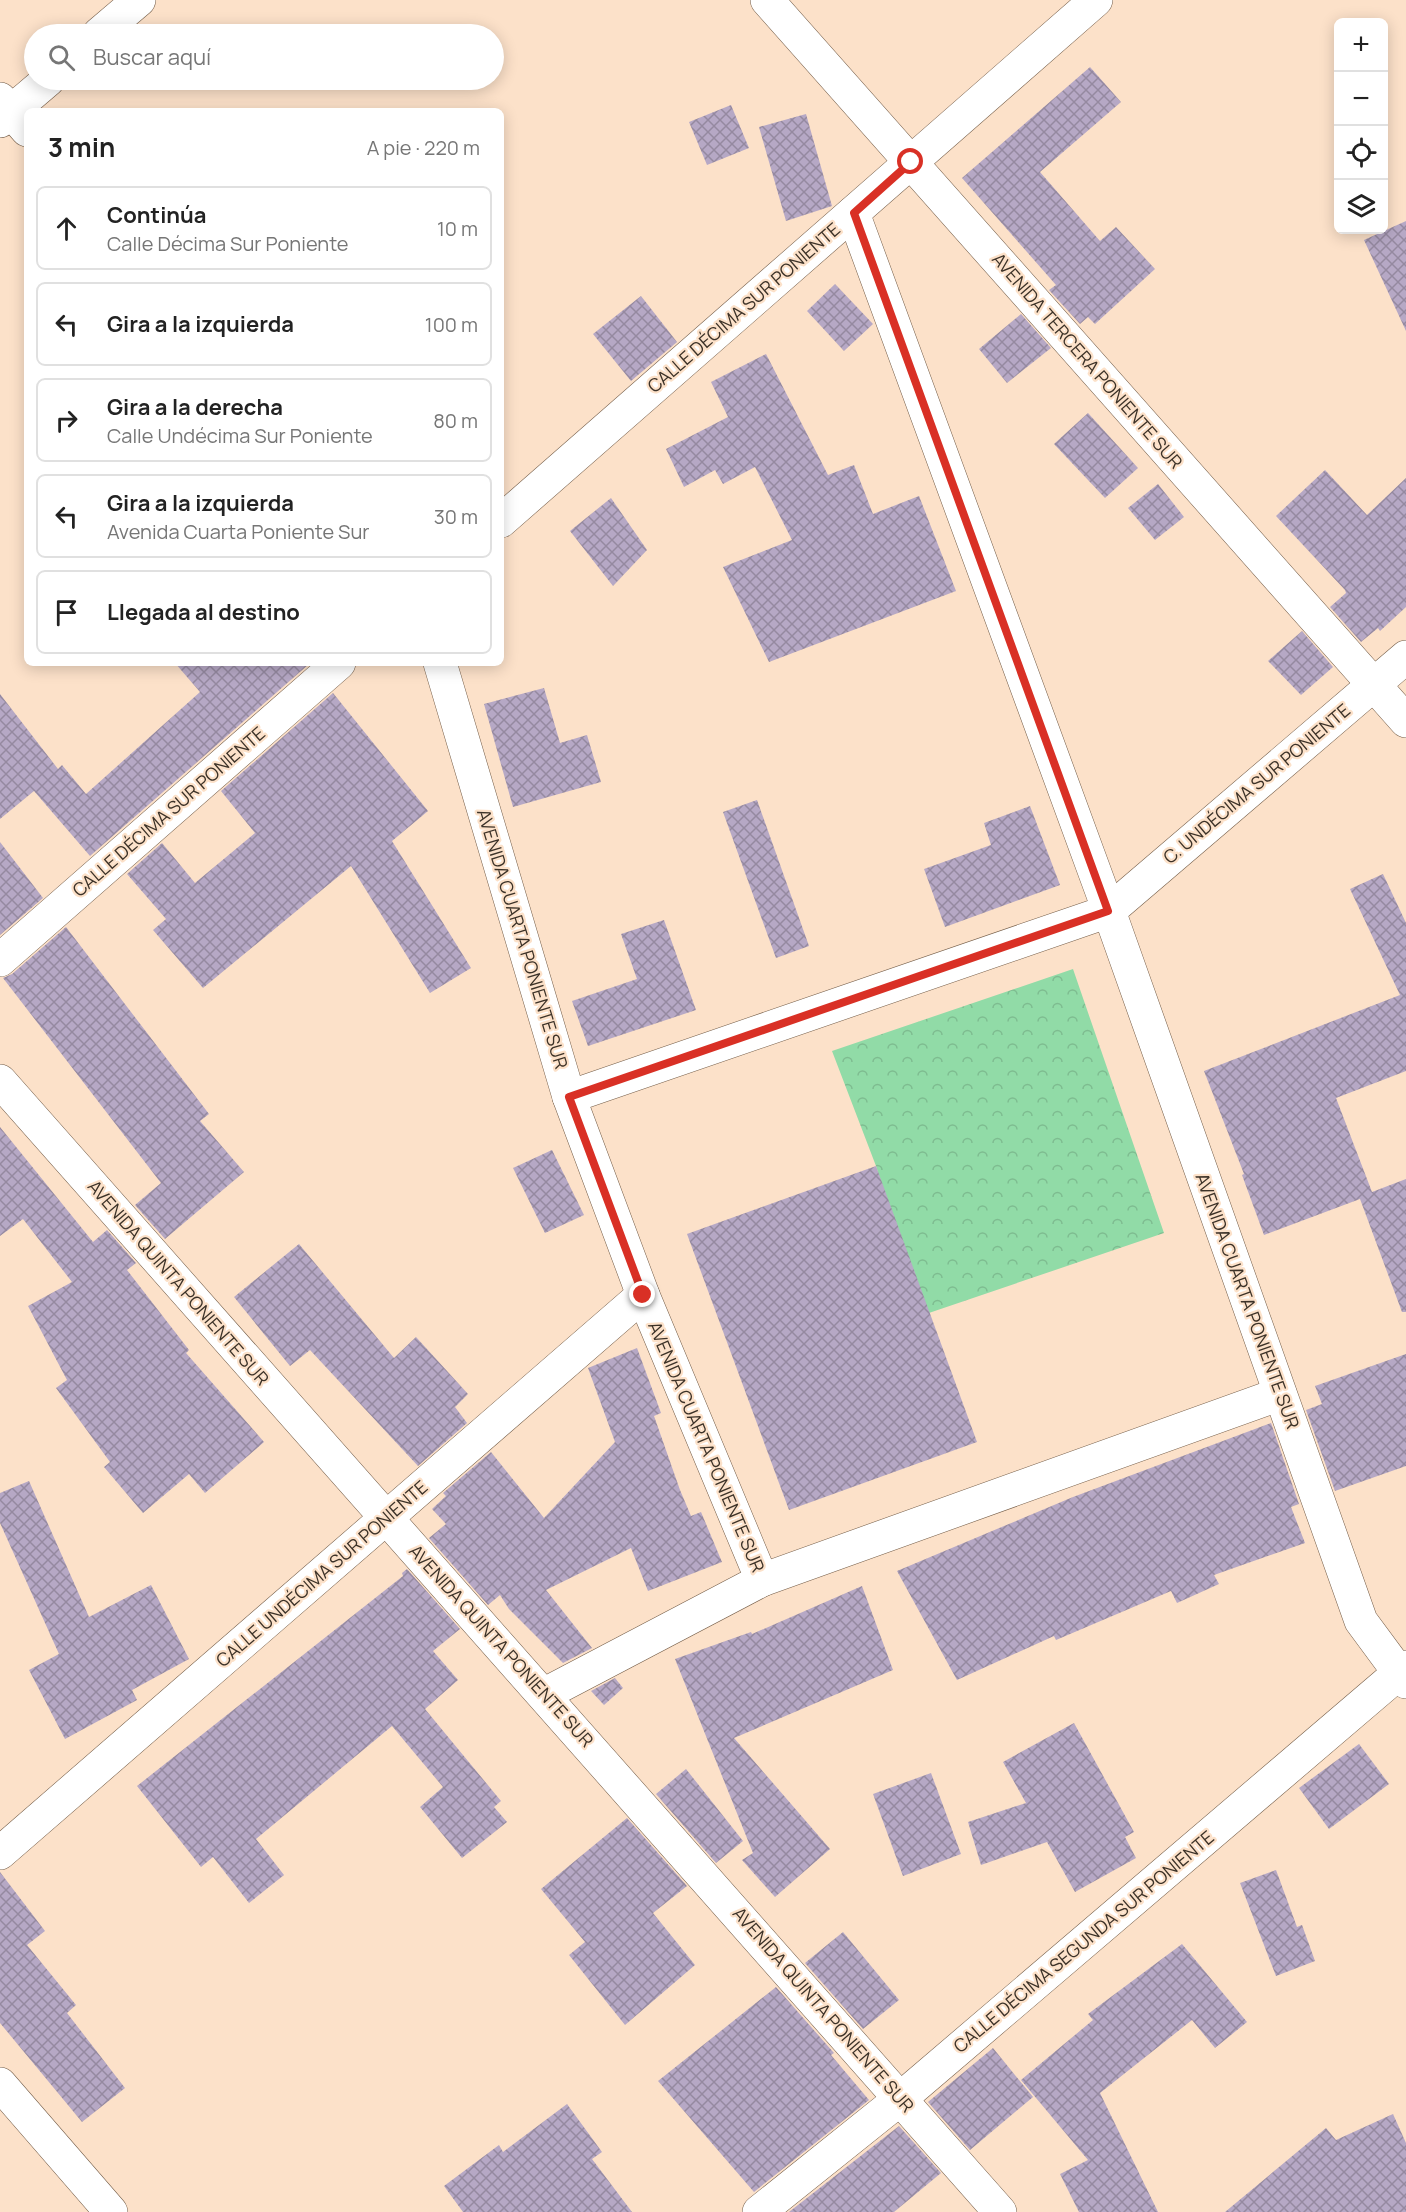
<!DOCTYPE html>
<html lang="es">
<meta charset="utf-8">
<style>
:root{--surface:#fff;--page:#f2f2f2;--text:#222;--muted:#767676;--line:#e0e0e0}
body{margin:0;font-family:Manrope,sans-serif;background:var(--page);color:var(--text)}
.controls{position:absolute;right:18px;top:18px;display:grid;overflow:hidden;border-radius:9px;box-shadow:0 3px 15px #0003}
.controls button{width:54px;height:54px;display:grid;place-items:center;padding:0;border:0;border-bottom:2px solid var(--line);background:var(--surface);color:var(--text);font:30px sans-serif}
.stop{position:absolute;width:18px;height:18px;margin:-14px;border:4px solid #d93025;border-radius:50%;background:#fff}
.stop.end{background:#d93025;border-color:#fff;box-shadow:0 2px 6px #0008}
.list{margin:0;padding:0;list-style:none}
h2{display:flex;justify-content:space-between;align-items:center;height:78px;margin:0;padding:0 24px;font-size:26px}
h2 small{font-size:20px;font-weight:400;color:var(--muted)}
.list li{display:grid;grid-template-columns:39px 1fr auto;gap:18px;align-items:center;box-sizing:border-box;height:84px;margin:0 12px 12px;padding:0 12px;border:2px solid var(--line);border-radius:9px}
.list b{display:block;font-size:22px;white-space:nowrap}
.list p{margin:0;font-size:20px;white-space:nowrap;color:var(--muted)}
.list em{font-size:20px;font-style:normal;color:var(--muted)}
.icon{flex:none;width:33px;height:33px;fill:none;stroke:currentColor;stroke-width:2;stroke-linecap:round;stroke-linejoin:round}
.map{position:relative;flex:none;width:1406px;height:2212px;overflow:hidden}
.search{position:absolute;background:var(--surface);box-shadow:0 3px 15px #0003;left:24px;top:24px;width:480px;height:66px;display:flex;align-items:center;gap:15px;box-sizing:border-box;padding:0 21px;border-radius:33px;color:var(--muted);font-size:22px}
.panel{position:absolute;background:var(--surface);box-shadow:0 3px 15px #0003;left:24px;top:108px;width:480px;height:558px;border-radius:9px}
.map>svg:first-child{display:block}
.park{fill:url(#park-crowns)}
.building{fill:url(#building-cross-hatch)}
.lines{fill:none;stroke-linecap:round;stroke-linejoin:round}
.minor-casing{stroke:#745d48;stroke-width:34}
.tertiary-casing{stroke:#745d48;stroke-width:34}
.minor{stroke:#fff;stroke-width:33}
.tertiary{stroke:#fff;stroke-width:33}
.route{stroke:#d93025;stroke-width:8}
.labels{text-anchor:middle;stroke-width:4.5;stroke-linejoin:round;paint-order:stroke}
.street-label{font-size:18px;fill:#3c3228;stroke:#fce1c9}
</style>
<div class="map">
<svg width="1406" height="2212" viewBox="0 0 1406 2212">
<defs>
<pattern id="park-crowns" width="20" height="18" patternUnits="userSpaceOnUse" patternTransform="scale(1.5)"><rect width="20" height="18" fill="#91dba7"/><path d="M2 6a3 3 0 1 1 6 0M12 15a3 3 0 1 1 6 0" fill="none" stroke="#7ebc90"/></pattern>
<pattern id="building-cross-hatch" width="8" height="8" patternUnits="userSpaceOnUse" patternTransform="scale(1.5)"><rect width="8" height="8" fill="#b6a8c5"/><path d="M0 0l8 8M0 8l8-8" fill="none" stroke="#9589a0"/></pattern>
</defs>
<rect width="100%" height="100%" fill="#fce1c9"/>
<path class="park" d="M 1073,969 L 1164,1233 L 923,1315 L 876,1166 L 832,1051 Z"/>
<g class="building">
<path d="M 1090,67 L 1121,102 L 1040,172 L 1100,241 L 1116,227 L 1155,269 L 1095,324 L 1088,317 L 1080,324 L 1049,290 L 1056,285 L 962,178 Z"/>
<path d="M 731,105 L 749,148 L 707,165 L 689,122 Z"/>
<path d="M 806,114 L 832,206 L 786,221 L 759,127 Z"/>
<path d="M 1406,221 L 1406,331 L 1364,240 Z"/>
<path d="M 835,284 L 873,324 L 844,351 L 807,311 Z"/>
<path d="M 641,296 L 677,342 L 631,381 L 593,334 Z"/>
<path d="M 1021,314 L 1051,348 L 1007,383 L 979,349 Z"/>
<path d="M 766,354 L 828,475 L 854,465 L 873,514 L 919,496 L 956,591 L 769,662 L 723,567 L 792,540 L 755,467 L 723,484 L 715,470 L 684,487 L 666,449 L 728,417 L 711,382 Z"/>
<path d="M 1088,413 L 1138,468 L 1105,498 L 1054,444 Z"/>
<path d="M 1325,470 L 1367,515 L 1406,478 L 1406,607 L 1380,631 L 1378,628 L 1361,642 L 1330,607 L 1346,593 L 1345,590 L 1276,516 Z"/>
<path d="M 1158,484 L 1184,517 L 1155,540 L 1128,508 Z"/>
<path d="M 611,498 L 647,550 L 613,586 L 570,531 Z"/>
<path d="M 1302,631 L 1333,667 L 1301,695 L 1268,661 Z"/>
<path d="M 175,663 L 309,664 L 90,856 L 34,791 L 0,819 L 0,694 L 58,769 L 62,765 L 86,794 L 200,692 Z"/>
<path d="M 544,688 L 560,743 L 587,735 L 601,782 L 513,807 L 484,704 Z"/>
<path d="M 333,693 L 428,811 L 392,841 L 471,968 L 430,993 L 351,866 L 203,988 L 153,930 L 166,919 L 127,874 L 162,843 L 195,883 L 255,833 L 221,791 Z"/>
<path d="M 757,800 L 809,946 L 776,958 L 723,812 Z"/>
<path d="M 1030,806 L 1060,885 L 945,927 L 924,869 L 991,845 L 984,823 Z"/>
<path d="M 0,842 L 43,898 L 0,935 Z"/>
<path d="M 1383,874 L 1406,923 L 1406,1071 L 1336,1098 L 1372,1192 L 1406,1179 L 1406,1312 L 1402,1312 L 1360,1199 L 1264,1235 L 1242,1175 L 1244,1174 L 1204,1071 L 1400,995 L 1350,889 Z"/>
<path d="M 664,920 L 696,1010 L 588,1046 L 572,1001 L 637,979 L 621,934 Z"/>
<path d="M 66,927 L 209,1114 L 200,1121 L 244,1172 L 165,1239 L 135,1205 L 161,1183 L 3,978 L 12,974 Z"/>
<path d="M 0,1127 L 93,1242 L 107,1230 L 136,1263 L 127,1270 L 189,1350 L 186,1353 L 264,1442 L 205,1493 L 189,1474 L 143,1513 L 104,1467 L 110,1462 L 56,1388 L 67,1380 L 28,1306 L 72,1282 L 23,1219 L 0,1236 Z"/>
<path d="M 552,1150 L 584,1215 L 545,1233 L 513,1168 Z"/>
<path d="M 876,1166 L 977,1442 L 789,1510 L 687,1234 Z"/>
<path d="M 299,1244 L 394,1358 L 416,1337 L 468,1394 L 455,1407 L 467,1423 L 418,1466 L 310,1350 L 290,1366 L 234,1297 Z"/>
<path d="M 637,1348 L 661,1413 L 654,1416 L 680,1490 L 691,1516 L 701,1512 L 722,1562 L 648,1591 L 631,1548 L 546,1590 L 592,1648 L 563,1663 L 509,1609 L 500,1595 L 488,1605 L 429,1538 L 446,1524 L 432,1509 L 446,1496 L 443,1493 L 491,1452 L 544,1518 L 615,1442 L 588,1368 Z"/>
<path d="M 1406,1354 L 1406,1466 L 1335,1491 L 1306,1410 L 1322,1404 L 1315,1386 Z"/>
<path d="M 1271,1423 L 1299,1504 L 1291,1507 L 1305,1543 L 1214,1575 L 1219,1584 L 1177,1603 L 1171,1591 L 1056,1640 L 1054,1636 L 957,1680 L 897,1571 L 1073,1497 Z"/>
<path d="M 29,1481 L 89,1617 L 151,1585 L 189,1659 L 132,1690 L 137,1700 L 65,1739 L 29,1670 L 59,1654 L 0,1523 L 0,1493 Z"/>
<path d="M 407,1569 L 460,1629 L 433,1651 L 458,1680 L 425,1709 L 501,1801 L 494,1807 L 507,1822 L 462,1858 L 420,1807 L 443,1787 L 392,1726 L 256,1839 L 284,1875 L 249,1903 L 213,1857 L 201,1867 L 137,1786 L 403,1576 L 402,1573 Z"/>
<path d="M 862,1586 L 893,1670 L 734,1738 L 830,1849 L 775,1897 L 742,1860 L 753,1853 L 675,1659 L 751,1632 L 752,1634 Z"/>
<path d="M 615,1678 L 623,1688 L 604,1705 L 591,1691 Z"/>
<path d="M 1074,1723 L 1134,1832 L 1125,1837 L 1136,1858 L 1075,1892 L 1047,1842 L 981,1865 L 968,1822 L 1026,1803 L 1003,1762 Z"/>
<path d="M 1359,1744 L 1389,1784 L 1329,1829 L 1299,1788 Z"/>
<path d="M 686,1769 L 743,1841 L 716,1863 L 656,1794 Z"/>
<path d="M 931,1773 L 961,1854 L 903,1876 L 873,1794 Z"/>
<path d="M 627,1818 L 687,1886 L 653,1913 L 695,1965 L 625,2025 L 569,1955 L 585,1942 L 541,1889 Z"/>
<path d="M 1276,1870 L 1297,1927 L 1302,1925 L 1315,1961 L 1276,1976 L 1240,1883 Z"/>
<path d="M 0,1872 L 45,1931 L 27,1945 L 76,2005 L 67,2013 L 125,2088 L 82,2122 L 0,2023 Z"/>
<path d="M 843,1932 L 899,2000 L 863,2029 L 805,1963 Z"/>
<path d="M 1182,1944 L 1247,2022 L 1215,2048 L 1192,2020 L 1100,2093 L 1158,2212 L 1079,2212 L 1060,2174 L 1088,2160 L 1021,2080 L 1093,2020 L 1088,2014 Z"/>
<path d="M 776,1987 L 834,2053 L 831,2055 L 869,2100 L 754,2192 L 658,2081 Z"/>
<path d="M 993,2048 L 1033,2097 L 970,2150 L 928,2102 Z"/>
<path d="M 567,2104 L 602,2152 L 592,2159 L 632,2212 L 463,2212 L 444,2186 L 499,2145 L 503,2152 Z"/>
<path d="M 1393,2114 L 1406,2143 L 1406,2212 L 1225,2212 L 1326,2128 L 1336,2140 Z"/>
<path d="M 899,2126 L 941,2173 L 894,2212 L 789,2212 Z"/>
</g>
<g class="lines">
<g class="minor-casing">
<g id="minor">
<path d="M 767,0 L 1406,721"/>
<path d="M 0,99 L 27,130"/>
<path d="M 853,213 L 1109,911 L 1361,1621 L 1406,1682"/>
<path d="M 440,663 L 569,1097 L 643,1295 L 762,1580"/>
<path d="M 0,1081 L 1000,2212"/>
<path d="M 569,1097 L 1109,911 L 1406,657"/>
<path d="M 545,1694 L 762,1580 L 1280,1394"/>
<path d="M 0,1853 L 643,1295"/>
<path d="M 0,2084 L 111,2212"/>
<path d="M 759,2212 L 900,2099 L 1406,1667"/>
</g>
</g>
<g class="tertiary-casing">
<g id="tertiary">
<path d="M 99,34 L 139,0"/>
<path d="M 0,121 L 48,80"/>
<path d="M 501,521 L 1096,0"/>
<path d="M 0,960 L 339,663"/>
</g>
</g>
<use href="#minor" class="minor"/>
<use href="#tertiary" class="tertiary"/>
</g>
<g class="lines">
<path class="route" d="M 643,1295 L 569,1097 L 1108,911 L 854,213 L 911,162"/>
</g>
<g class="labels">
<g class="street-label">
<text transform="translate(744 308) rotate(-41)" y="6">CALLE DÉCIMA SUR PONIENTE</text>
<text transform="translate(1087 361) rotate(49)" y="6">AVENIDA TERCERA PONIENTE SUR</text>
<text transform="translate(1257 784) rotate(-40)" y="6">C. UNDÉCIMA SUR PONIENTE</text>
<text transform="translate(169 812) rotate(-41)" y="6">CALLE DÉCIMA SUR PONIENTE</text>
<text transform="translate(522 939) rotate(73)" y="6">AVENIDA CUARTA PONIENTE SUR</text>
<text transform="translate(178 1283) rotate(49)" y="6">AVENIDA QUINTA PONIENTE SUR</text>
<text transform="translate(1247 1301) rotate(70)" y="6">AVENIDA CUARTA PONIENTE SUR</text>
<text transform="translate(706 1447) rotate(67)" y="6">AVENIDA CUARTA PONIENTE SUR</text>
<text transform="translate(322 1574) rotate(-41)" y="6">CALLE UNDÉCIMA SUR PONIENTE</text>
<text transform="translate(501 1646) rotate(48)" y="6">AVENIDA QUINTA PONIENTE SUR</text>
<text transform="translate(1084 1942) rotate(-40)" y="6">CALLE DÉCIMA SEGUNDA SUR PONIENTE</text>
<text transform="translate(823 2010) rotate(49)" y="6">AVENIDA QUINTA PONIENTE SUR</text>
</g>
</g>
</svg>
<div class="controls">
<button>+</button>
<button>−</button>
<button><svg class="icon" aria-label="locate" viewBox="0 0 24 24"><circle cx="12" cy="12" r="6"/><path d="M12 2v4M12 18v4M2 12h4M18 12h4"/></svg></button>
<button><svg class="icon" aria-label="layers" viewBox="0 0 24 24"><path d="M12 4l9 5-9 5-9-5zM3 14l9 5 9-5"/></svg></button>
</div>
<div class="stop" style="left:911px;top:162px"></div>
<div class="stop end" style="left:643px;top:1295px"></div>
<div class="search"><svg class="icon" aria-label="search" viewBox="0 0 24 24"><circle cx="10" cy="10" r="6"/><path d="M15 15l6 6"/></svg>Buscar aquí</div>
<section class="panel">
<h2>3 min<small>A pie · 220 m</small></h2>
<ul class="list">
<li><svg class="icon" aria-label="ahead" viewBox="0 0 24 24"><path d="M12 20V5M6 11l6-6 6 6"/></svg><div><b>Continúa</b><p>Calle Décima Sur Poniente</p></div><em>10 m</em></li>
<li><svg class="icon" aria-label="left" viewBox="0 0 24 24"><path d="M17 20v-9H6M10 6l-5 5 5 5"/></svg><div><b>Gira a la izquierda</b></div><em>100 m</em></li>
<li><svg class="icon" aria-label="right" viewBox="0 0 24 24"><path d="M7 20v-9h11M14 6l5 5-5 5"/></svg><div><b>Gira a la derecha</b><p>Calle Undécima Sur Poniente</p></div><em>80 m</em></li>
<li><svg class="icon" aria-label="left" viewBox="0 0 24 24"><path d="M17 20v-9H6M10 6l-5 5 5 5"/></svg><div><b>Gira a la izquierda</b><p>Avenida Cuarta Poniente Sur</p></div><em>30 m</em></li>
<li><svg class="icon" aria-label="arrive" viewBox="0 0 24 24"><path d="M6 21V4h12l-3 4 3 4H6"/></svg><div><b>Llegada al destino</b></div></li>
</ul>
</section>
</div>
